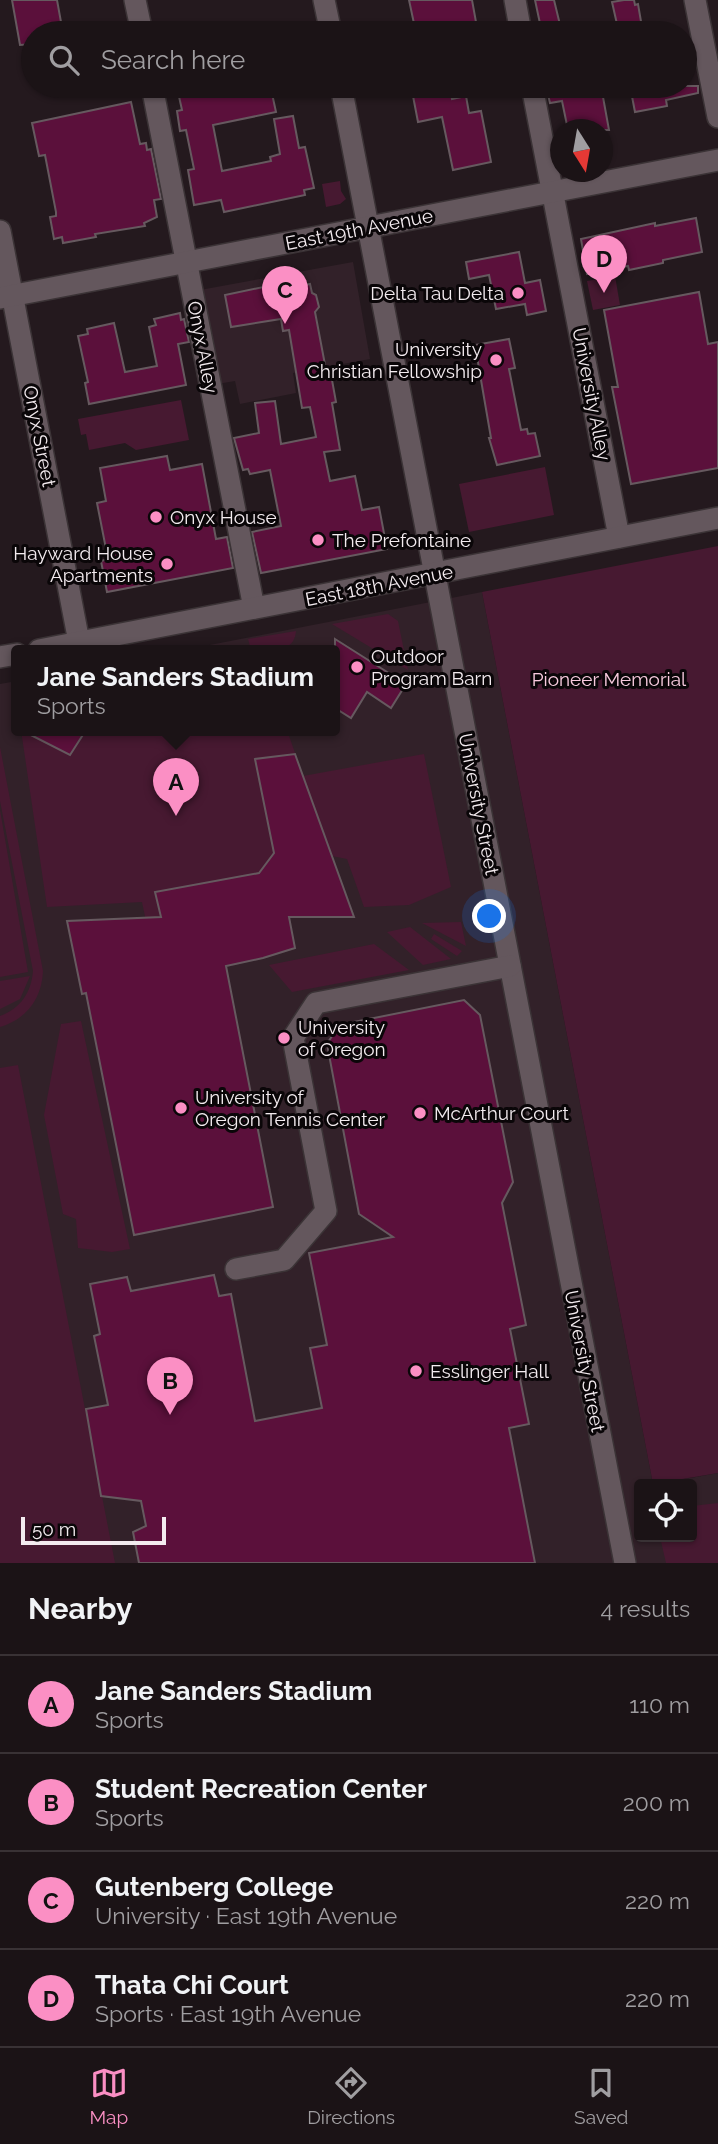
<!DOCTYPE html>
<meta charset="utf-8">
<style>
:root{--surface:#1b1316;--page:#282023;--text:#f1f3f6;--muted:#a09ea1;--line:#393235;--accent:#fb8fc4}
body{margin:0;font-family:Raleway,sans-serif;background:var(--page);color:var(--text)}
.controls{position:absolute;right:21px;bottom:21px;display:grid;overflow:hidden;border-radius:7px;box-shadow:0 2px 5px #0004}
.controls button{width:63px;height:63px;display:grid;place-items:center;padding:0;border:0;border-bottom:2px solid var(--line);background:var(--surface);color:var(--text);font:35px sans-serif}
.compass{position:absolute;left:550px;top:119px;width:63px;height:63px;border-radius:50%;background:var(--surface);box-shadow:0 2px 5px #0004;rotate:169deg}
.scale{position:absolute;left:21px;bottom:18px;width:145px;box-sizing:border-box;padding-left:7px;border:4px solid #f3ebef;border-top:0;font-size:19px;line-height:24px;white-space:nowrap;color:#f3ebef;-webkit-text-stroke:5px #0a0608;paint-order:stroke}
.you{position:absolute;left:490px;top:917px;width:24px;height:24px;margin:-18px;border:5px solid #fff;border-radius:50%;background:#1a73e8;box-shadow:0 0 0 10px #1a73e833}
.badge{display:grid;place-items:center;width:46px;height:46px;border-radius:50%;background:var(--accent);color:#111;font-size:23px;font-weight:700}
.pin{position:absolute;translate:-50% -58px;filter:drop-shadow(0 2px 4px #0008)}
.pin::after{content:'';position:absolute;top:37px;width:24px;height:21px;background:inherit;clip-path:polygon(0 0,100% 0,50% 100%)}
.popup{position:absolute;left:11px;top:645px;width:329px;height:91px;box-sizing:border-box;display:grid;place-content:center;border-radius:7px;background:var(--surface);filter:drop-shadow(0 2px 5px #0005);font-size:23px;white-space:nowrap;color:var(--muted)}
.popup b{font-size:26px;color:var(--text)}
.popup::after{content:'';position:absolute;left:50%;top:100%;margin-left:-14px;border:14px solid transparent;border-top-color:var(--surface)}
.list{margin:0;padding:0;list-style:none}
h2{display:flex;justify-content:space-between;align-items:center;height:91px;margin:0;padding:0 28px;font-size:30px}
h2 small{font-size:23px;font-weight:400;color:var(--muted)}
.list li{display:grid;grid-template-columns:46px 1fr auto;gap:21px;align-items:center;box-sizing:border-box;height:98px;padding:0 28px;border-top:2px solid var(--line)}
.list b{display:block;font-size:26px;white-space:nowrap}
.list p{margin:0;font-size:23px;white-space:nowrap;color:var(--muted)}
.list em{font-size:23px;font-style:normal;color:var(--muted)}
.icon{flex:none;width:38px;height:38px;fill:none;stroke:currentColor;stroke-width:2;stroke-linecap:round;stroke-linejoin:round}
.map{position:relative;flex:none;width:718px;height:1563px;overflow:hidden}
.search{position:absolute;background:var(--surface);box-shadow:0 2px 5px #0004;left:21px;right:21px;top:21px;height:77px;display:flex;align-items:center;gap:18px;box-sizing:border-box;padding:0 24px;border-radius:38px;color:var(--muted);font-size:26px}
.sheet{height:483px;background:var(--surface)}
nav{display:flex;justify-content:space-around;align-items:center;box-sizing:border-box;height:98px;border-top:2px solid var(--line);background:var(--surface);font-size:19px;color:var(--muted)}
nav a{display:grid;justify-items:center;gap:4px}
nav .on{color:var(--accent)}
.map>svg:first-child{display:block}
.built{fill:#322129}
.green{fill:#471931}
.building{fill:#5b103b;stroke:#66595f;stroke-width:2}
.lines{fill:none;stroke-linecap:round;stroke-linejoin:round}
.minor-casing{stroke:#3b3336;stroke-width:24}
.minor{stroke:#64575d;stroke-width:21}
.poi-dot{fill:#fb8fc4;stroke:#0a0608;stroke-width:2.5}
.labels{text-anchor:middle;stroke-width:6;stroke-linejoin:round;paint-order:stroke}
.street-label{font-size:19px;fill:#f3ebef;stroke:#0a0608}
.poi-label{font-size:19px;fill:#f3ebef;stroke:#0a0608;text-anchor:start}
.park-label{font-size:19px;fill:#f8cade;stroke:#0a0608}
</style>
<div class="map">
<svg width="718" height="1563" viewBox="0 0 718 1563">
<rect width="100%" height="100%" fill="#24191e"/>
<g class="built">
<path d="M 353,262 L 370,359 L 293,373 L 296,393 L 240,404 L 235,381 L 217,384 L 200,290 Z"/>
<path d="M 482,592 L 653,1484 L 639,1484 L 639,1537 L 692,1537 L 692,1484 L 657,1484 L 718,1473 L 718,1563 L 0,1563 L 0,684 L 17,681 L 17,730 L 335,730 L 335,650 L 184,650 Z"/>
</g>
<g class="green">
<path d="M 340,181 L 341,191 L 346,199 L 340,204 L 326,207 L 322,184 Z"/>
<path d="M 615,276 L 620,305 L 593,310 L 587,281 Z"/>
<path d="M 181,400 L 189,440 L 136,450 L 125,443 L 89,450 L 86,434 L 81,435 L 78,419 Z"/>
<path d="M 545,467 L 554,515 L 469,532 L 459,484 Z"/>
<path d="M 718,546 L 718,1473 L 653,1484 L 482,592 Z"/>
<path d="M 388,614 L 398,621 L 408,670 L 332,624 Z"/>
<path d="M 296,631 C 294,655 269,650 251,650 L 248,639 Z"/>
<path d="M 21,730 L 287,730 L 303,776 L 424,754 L 451,887 L 409,905 L 364,907 L 347,859 L 332,856 L 354,917 L 187,918 L 147,926 L 142,902 L 47,907 Z"/>
<path d="M 0,747 L 43,971 C 42,998 27,1019 0,1027 L 0,1016 C 21,1008 31,993 33,971 L 0,801 Z"/>
<path d="M 0,810 L 28,972 L 0,977 Z"/>
<path d="M 461,922 L 466,946 L 422,923 L 423,923 Z"/>
<path d="M 410,927 L 451,959 L 423,965 L 387,932 Z"/>
<path d="M 434,934 L 462,951 L 457,956 L 431,939 Z"/>
<path d="M 374,944 L 409,970 L 292,992 L 269,965 Z"/>
<path d="M 30,976 L 20,999 L 0,1009 L 0,981 Z"/>
<path d="M 81,1021 L 130,1249 L 112,1252 L 78,1248 L 76,1219 L 63,1214 L 44,1115 L 61,1024 Z"/>
<path d="M 18,1065 L 115,1563 L 0,1563 L 0,1068 Z"/>
<path d="M 718,1503 L 718,1563 L 666,1563 L 660,1537 L 692,1537 L 692,1506 Z"/>
</g>
<g class="building">
<path d="M 12,0 L 57,0 L 63,33 L 33,33 L 33,44 L 20,45 Z"/>
<path d="M 409,0 L 472,0 L 478,33 L 416,33 Z"/>
<path d="M 535,0 L 554,0 L 562,33 L 542,33 Z"/>
<path d="M 624,0 L 634,0 L 635,5 L 638,4 L 643,33 L 619,33 L 612,2 Z"/>
<path d="M 208,86 L 268,86 L 268,89 L 271,89 L 276,112 L 213,125 L 222,171 L 271,161 L 270,157 L 280,154 L 274,119 L 293,116 L 299,148 L 305,147 L 314,188 L 304,190 L 305,195 L 224,212 L 221,200 L 194,205 L 188,170 L 194,169 L 186,130 L 180,131 L 177,111 L 182,110 L 178,92 Z"/>
<path d="M 546,86 L 601,86 L 609,130 L 568,130 L 562,101 L 550,103 Z"/>
<path d="M 630,86 L 698,86 L 698,93 L 666,100 L 667,106 L 635,112 Z"/>
<path d="M 450,89 L 452,99 L 466,96 L 469,113 L 481,111 L 491,162 L 453,170 L 442,117 L 418,122 L 413,96 Z"/>
<path d="M 131,102 L 140,144 L 146,143 L 147,150 L 151,149 L 161,199 L 154,200 L 157,217 L 144,223 L 145,226 L 95,234 L 96,237 L 63,243 L 62,237 L 54,239 L 50,217 L 56,216 L 56,212 L 45,155 L 39,156 L 32,123 Z"/>
<path d="M 696,218 L 702,252 L 663,260 L 663,263 L 629,270 L 628,266 L 587,274 L 581,239 L 655,223 L 655,226 Z"/>
<path d="M 519,252 L 525,283 L 540,280 L 546,311 L 527,315 L 525,304 L 496,309 L 489,275 L 469,279 L 466,262 Z"/>
<path d="M 310,284 L 312,293 L 316,295 L 319,307 L 315,312 L 326,370 L 330,369 L 336,402 L 332,403 L 340,450 L 324,452 L 330,481 L 355,476 L 362,510 L 379,507 L 387,549 L 261,573 L 252,532 L 281,526 L 270,470 L 250,474 L 248,469 L 243,470 L 234,438 L 259,433 L 255,403 L 275,401 L 281,444 L 316,437 L 310,407 L 302,408 L 289,330 L 283,331 L 281,319 L 231,327 L 225,295 L 273,285 L 281,290 Z"/>
<path d="M 699,292 L 708,344 L 718,342 L 718,468 L 631,484 L 612,387 L 618,387 L 604,310 Z"/>
<path d="M 180,313 L 181,320 L 184,319 L 189,342 L 178,344 L 186,385 L 89,404 L 85,383 L 88,382 L 78,336 L 88,334 L 87,329 L 114,323 L 125,372 L 157,366 L 149,327 L 156,325 L 154,319 Z"/>
<path d="M 509,339 L 515,368 L 509,369 L 521,430 L 527,429 L 528,434 L 535,433 L 540,456 L 497,465 L 489,438 L 491,438 L 475,345 Z"/>
<path d="M 167,456 L 170,470 L 202,464 L 216,539 L 227,537 L 233,568 L 107,592 L 101,561 L 108,559 L 97,503 L 106,501 L 100,468 Z"/>
<path d="M 335,639 L 406,684 L 391,708 L 367,692 L 351,718 L 335,708 Z"/>
<path d="M 21,730 L 86,730 L 70,755 Z"/>
<path d="M 295,754 L 354,917 L 289,917 L 295,948 L 263,958 L 226,966 L 273,1207 L 134,1235 L 86,993 L 82,994 L 67,921 L 161,917 L 155,892 L 259,873 L 274,853 L 255,759 Z"/>
<path d="M 464,1000 L 480,1015 L 513,1182 L 502,1203 L 526,1325 L 510,1329 L 529,1424 L 509,1428 L 535,1563 L 139,1563 L 133,1532 L 146,1526 L 141,1501 L 101,1496 L 86,1409 L 108,1405 L 94,1336 L 100,1334 L 90,1284 L 127,1277 L 131,1291 L 214,1275 L 219,1296 L 231,1294 L 255,1421 L 322,1408 L 310,1348 L 327,1345 L 309,1253 L 393,1237 L 359,1214 L 327,1044 L 339,1025 Z"/>
</g>
<g class="lines">
<g class="minor-casing">
<g id="minor">
<path d="M 135,0 L 142,33"/>
<path d="M 324,0 L 331,33"/>
<path d="M 515,0 L 521,33"/>
<path d="M 695,0 L 718,117"/>
<path d="M 152,86 L 254,608"/>
<path d="M 341,86 L 625,1563"/>
<path d="M 532,86 L 619,537"/>
<path d="M 0,231 L 79,642"/>
<path d="M 0,298 L 718,160"/>
<path d="M 39,650 L 718,518"/>
<path d="M 0,657 L 17,654"/>
<path d="M 236,1269 L 284,1260 L 326,1211 L 293,1038 L 316,1003 L 510,966"/>
</g>
</g>
<use href="#minor" class="minor"/>
</g>
<g class="poi-dot">
<circle cx="518" cy="293" r="7"/>
<circle cx="496" cy="360" r="7"/>
<circle cx="156" cy="517" r="7"/>
<circle cx="318" cy="540" r="7"/>
<circle cx="167" cy="564" r="7"/>
<circle cx="357" cy="667" r="7"/>
<circle cx="284" cy="1038" r="7"/>
<circle cx="181" cy="1108" r="7"/>
<circle cx="420" cy="1113" r="7"/>
<circle cx="416" cy="1371" r="7"/>
</g>
<g class="labels">
<g class="street-label">
<text transform="translate(359 229) rotate(-11)" y="7">East 19th Avenue</text>
<text transform="translate(203 347) rotate(79)" y="7">Onyx Alley</text>
<text transform="translate(592 394) rotate(79)" y="7">University Alley</text>
<text transform="translate(40 436) rotate(79)" y="7">Onyx Street</text>
<text transform="translate(379 585) rotate(-11)" y="7">East 18th Avenue</text>
<text transform="translate(479 804) rotate(79)" y="7">University Street</text>
<text transform="translate(585 1361) rotate(79)" y="7">University Street</text>
</g>
<g class="poi-label">
<text x="504" y="300" text-anchor="end">Delta Tau Delta</text>
<text x="482" y="356" text-anchor="end">University<tspan x="482" dy="22">Christian Fellowship</tspan></text>
<text x="170" y="524">Onyx House</text>
<text x="332" y="547">The Prefontaine</text>
<text x="153" y="560" text-anchor="end">Hayward House<tspan x="153" dy="22">Apartments</tspan></text>
<text x="371" y="663">Outdoor<tspan x="371" dy="22">Program Barn</tspan></text>
<text x="298" y="1034">University<tspan x="298" dy="22">of Oregon</tspan></text>
<text x="195" y="1104">University of<tspan x="195" dy="22">Oregon Tennis Center</tspan></text>
<text x="434" y="1120">McArthur Court</text>
<text x="430" y="1378">Esslinger Hall</text>
</g>
<g class="park-label">
<text x="609" y="686">Pioneer Memorial</text>
</g>
</g>
</svg>
<div class="controls">
<button><svg class="icon" aria-label="locate" viewBox="0 0 24 24"><circle cx="12" cy="12" r="6"/><path d="M12 2v4M12 18v4M2 12h4M18 12h4"/></svg></button>
</div>
<svg class="compass" viewBox="-18 -18 36 36"><path d="M0-13l5 13h-10z" fill="#e53935"/><path d="M0 13l5-13h-10z" fill="#a09ea1"/></svg>
<div class="scale">50 m</div>
<div class="you"></div>
<div class="pin badge" style="left:176px;top:816px">A</div>
<div class="popup"><b>Jane Sanders Stadium</b>Sports</div>
<div class="pin badge" style="left:170px;top:1415px">B</div>
<div class="pin badge" style="left:285px;top:324px">C</div>
<div class="pin badge" style="left:604px;top:293px">D</div>
<div class="search"><svg class="icon" aria-label="search" viewBox="0 0 24 24"><circle cx="10" cy="10" r="6"/><path d="M15 15l6 6"/></svg>Search here</div>
</div>
<section class="sheet">
<h2>Nearby<small>4 results</small></h2>
<ul class="list">
<li><span class="badge">A</span><div><b>Jane Sanders Stadium</b><p>Sports</p></div><em>110 m</em></li>
<li><span class="badge">B</span><div><b>Student Recreation Center</b><p>Sports</p></div><em>200 m</em></li>
<li><span class="badge">C</span><div><b>Gutenberg College</b><p>University · East 19th Avenue</p></div><em>220 m</em></li>
<li><span class="badge">D</span><div><b>Thata Chi Court</b><p>Sports · East 19th Avenue</p></div><em>220 m</em></li>
</ul>
</section>
<nav>
<a class="on"><svg class="icon" aria-label="map" viewBox="0 0 24 24"><path d="M3 6l6-2 6 2 6-2v14l-6 2-6-2-6 2zM9 4v14M15 6v14"/></svg>Map</a>
<a><svg class="icon" aria-label="directions" viewBox="0 0 24 24"><path d="M12 3l9 9-9 9-9-9zM9 14v-3h6M13 9l2 2-2 2"/></svg>Directions</a>
<a><svg class="icon" aria-label="saved" viewBox="0 0 24 24"><path d="M7 4h10v16l-5-4-5 4z"/></svg>Saved</a>
</nav>
